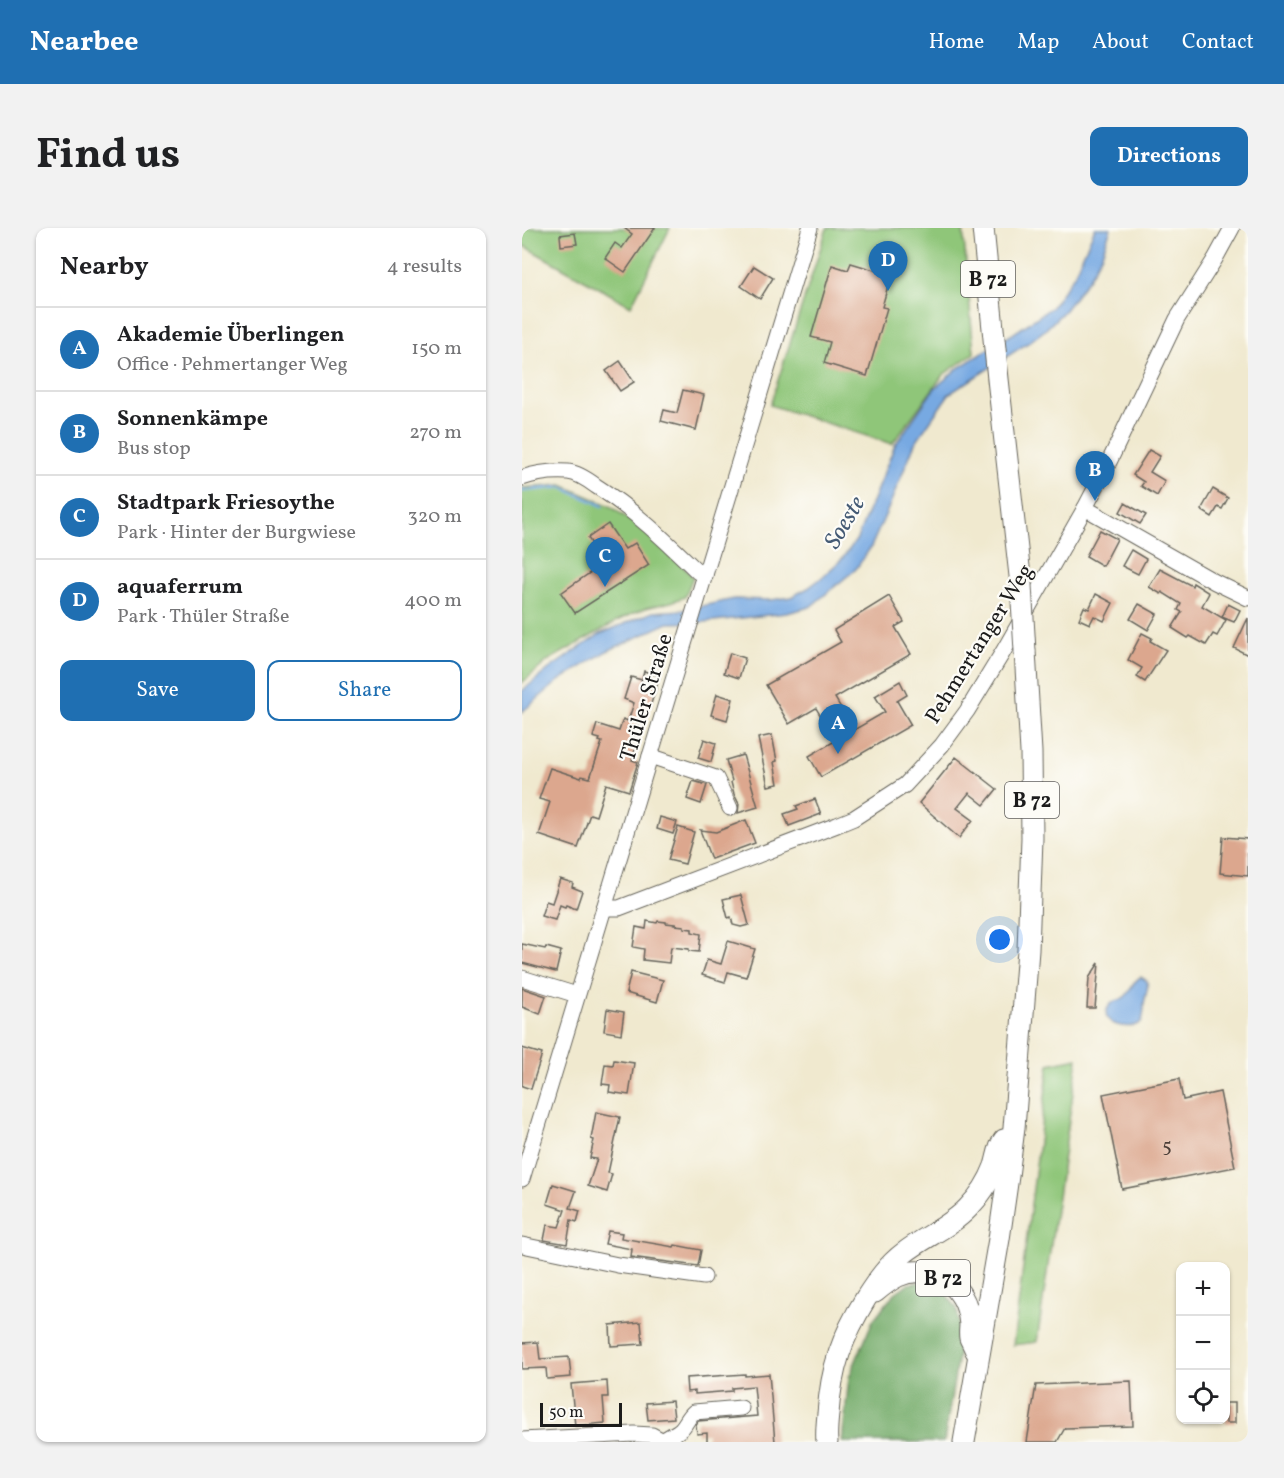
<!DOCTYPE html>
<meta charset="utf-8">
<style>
:root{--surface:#fff;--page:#f2f2f2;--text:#202124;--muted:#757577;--line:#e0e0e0;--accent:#1f6fb2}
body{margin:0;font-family:Vollkorn,serif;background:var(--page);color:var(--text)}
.controls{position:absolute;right:18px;bottom:18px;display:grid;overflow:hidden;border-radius:12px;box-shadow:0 2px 4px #0004}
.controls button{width:54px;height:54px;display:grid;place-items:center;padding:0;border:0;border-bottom:2px solid var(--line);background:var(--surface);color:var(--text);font:30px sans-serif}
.scale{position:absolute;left:18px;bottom:15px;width:82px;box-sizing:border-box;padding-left:6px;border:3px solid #1c1c1c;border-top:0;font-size:16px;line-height:21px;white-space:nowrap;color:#1c1c1c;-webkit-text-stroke:4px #fdfcf7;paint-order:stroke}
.you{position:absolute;left:478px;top:712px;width:21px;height:21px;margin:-15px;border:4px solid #fff;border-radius:50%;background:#1a73e8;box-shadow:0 0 0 9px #1a73e833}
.badge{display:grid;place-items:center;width:39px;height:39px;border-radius:50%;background:var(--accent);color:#fff;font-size:20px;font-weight:700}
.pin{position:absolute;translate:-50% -50px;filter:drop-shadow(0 2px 3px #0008)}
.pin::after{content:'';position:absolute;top:32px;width:21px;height:18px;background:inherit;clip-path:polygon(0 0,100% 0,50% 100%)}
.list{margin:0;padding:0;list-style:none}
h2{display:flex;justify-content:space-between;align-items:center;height:78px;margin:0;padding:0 24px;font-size:26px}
h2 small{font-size:20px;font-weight:400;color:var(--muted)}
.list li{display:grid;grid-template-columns:39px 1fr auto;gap:18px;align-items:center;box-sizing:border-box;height:84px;padding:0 24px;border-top:2px solid var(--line)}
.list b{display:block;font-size:22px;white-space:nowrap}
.list p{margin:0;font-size:20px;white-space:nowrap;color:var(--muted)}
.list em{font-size:20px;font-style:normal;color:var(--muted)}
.actions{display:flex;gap:12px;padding:18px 24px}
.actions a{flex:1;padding:14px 0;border:2px solid var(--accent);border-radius:12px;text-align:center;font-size:21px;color:var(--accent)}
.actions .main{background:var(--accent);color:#fff}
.icon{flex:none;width:33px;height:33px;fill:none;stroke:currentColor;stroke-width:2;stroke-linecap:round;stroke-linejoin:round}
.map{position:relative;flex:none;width:726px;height:1214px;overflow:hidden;border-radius:12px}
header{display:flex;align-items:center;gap:36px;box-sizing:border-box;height:84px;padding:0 30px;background:var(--accent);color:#fff}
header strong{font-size:28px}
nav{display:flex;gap:33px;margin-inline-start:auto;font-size:21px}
.intro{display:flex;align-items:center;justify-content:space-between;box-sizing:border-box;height:144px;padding:0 36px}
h1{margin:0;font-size:42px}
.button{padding:15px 27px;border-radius:12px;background:var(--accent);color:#fff;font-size:21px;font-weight:700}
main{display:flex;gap:36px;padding:0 36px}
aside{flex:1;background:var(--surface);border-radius:12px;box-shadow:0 2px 4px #0004}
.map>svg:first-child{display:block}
.green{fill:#8fc679;stroke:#56714a;stroke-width:1.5}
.forest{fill:#73ab69;stroke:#486442;stroke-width:1.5}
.water{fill:#77a9e2;stroke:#4a627f;stroke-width:1.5}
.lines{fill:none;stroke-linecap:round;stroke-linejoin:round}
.stream{stroke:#77a9e2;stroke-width:3}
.building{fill:#dca78e}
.minor-casing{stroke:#66645b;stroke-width:17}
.highway-casing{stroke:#66645b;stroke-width:23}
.minor{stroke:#fff;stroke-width:15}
.highway{stroke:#fff;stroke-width:21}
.highway-bridge-casing{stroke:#66645b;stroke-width:23;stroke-linecap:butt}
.highway-bridge{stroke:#fff;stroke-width:21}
.labels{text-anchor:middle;stroke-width:4.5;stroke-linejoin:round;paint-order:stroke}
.number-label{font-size:20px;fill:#4c3f38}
.shield{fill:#fdfcf7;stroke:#605f5e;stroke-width:1.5}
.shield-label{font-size:21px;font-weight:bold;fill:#1c1c1c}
.street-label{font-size:22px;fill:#1c1c1c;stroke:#fdfcf7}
.water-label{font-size:24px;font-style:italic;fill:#455b75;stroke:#fdfcf7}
</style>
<header>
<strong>Nearbee</strong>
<nav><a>Home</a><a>Map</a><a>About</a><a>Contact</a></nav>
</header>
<div class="intro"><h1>Find us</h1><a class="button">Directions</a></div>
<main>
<aside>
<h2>Nearby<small>4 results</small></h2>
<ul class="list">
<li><span class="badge">A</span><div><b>Akademie Überlingen</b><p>Office · Pehmertanger Weg</p></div><em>150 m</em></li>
<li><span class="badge">B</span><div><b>Sonnenkämpe</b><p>Bus stop</p></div><em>270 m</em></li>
<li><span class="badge">C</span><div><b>Stadtpark Friesoythe</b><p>Park · Hinter der Burgwiese</p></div><em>320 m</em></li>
<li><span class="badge">D</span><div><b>aquaferrum</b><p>Park · Thüler Straße</p></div><em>400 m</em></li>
</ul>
<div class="actions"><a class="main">Save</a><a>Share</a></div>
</aside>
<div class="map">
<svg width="726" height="1214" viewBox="0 0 726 1214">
<rect width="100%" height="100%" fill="#fdfcf7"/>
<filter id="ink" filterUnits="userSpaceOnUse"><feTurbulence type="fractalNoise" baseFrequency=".0167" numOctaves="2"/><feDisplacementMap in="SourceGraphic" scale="12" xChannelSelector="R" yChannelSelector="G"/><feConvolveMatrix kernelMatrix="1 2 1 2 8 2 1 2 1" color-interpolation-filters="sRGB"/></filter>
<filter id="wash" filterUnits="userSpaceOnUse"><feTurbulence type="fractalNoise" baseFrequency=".008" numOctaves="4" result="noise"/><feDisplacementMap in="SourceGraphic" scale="24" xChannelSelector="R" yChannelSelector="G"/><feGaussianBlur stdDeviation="1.35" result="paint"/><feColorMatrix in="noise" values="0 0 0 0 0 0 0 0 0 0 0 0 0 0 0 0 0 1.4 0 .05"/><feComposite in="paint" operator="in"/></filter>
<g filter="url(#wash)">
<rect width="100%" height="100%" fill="#f0e9cf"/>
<g class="green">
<path d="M 0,0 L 148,0 L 109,78 L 0,17 Z"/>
<path d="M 305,0 L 441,0 L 452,125 L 421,147 L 370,216 L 248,177 Z"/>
<path d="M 40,257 L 88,278 L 138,314 L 171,349 L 163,369 L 149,374 L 124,380 L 99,391 L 27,432 L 0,455 L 0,260 Z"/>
<path d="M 556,830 L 515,1114 L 491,1117 L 527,836 Z"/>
</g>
<path class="forest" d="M 398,1054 L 413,1059 L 424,1066 L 435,1080 L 439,1110 L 422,1214 L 320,1214 L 327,1149 L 351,1092 L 373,1065 L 386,1056 Z"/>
<g class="water">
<path d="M 573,0 L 589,0 L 580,26 L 567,50 L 543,82 L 523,102 L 506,115 L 427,166 L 393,215 L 366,281 L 349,319 L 334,341 L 299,370 L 288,379 L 265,385 L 182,394 L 146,395 L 83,424 L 38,452 L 0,484 L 0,463 L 27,441 L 78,406 L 131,384 L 161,382 L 212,371 L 249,372 L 269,369 L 286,360 L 298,351 L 320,331 L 335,311 L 373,217 L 412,161 L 436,140 L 489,107 L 530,79 L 552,47 Z"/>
<path d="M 619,749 L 625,753 C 627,760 624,764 623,771 C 621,778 623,788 619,794 C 608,805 571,795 589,776 C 592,772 597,773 601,770 C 610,765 609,753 619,749 Z"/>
</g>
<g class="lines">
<path class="stream" d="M 0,263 L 39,259 L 81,278"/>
</g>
<g id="blocks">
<g class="building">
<path d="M 102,0 L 133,0 L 103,44 L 83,30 L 93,15 L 100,20 L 110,6 Z"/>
<path d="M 53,5 L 55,16 L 39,18 L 38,7 Z"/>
<path d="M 329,35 L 369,47 L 360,79 L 365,80 L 345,148 L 302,135 L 308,114 L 289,109 L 310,37 L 326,42 Z"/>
<path d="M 232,38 L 251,50 L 238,71 L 219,58 Z"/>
<path d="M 98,133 L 112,154 L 98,163 L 84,143 Z"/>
<path d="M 161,162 L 182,167 L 174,202 L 139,193 L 142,182 L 155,185 Z"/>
<path d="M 627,222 L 638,228 L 628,244 L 643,253 L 635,268 L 619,258 L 622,254 L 611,247 Z"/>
<path d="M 691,261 L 706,270 L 700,281 L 696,279 L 690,289 L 679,282 Z"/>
<path d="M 603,275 L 624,287 L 618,296 L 598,284 Z"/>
<path d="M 86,296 L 103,321 L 113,315 L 127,337 L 53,385 L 39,365 L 82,335 L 66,310 Z"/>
<path d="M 578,302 L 595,311 L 581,338 L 564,328 Z"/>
<path d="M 609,322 L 624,331 L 616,346 L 600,338 Z"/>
<path d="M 638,341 L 670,358 L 671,355 L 687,365 L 680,378 L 704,392 L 695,408 L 691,406 L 684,417 L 668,408 L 666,410 L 650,400 L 660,384 L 656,382 L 659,376 L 640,364 L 639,366 L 627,359 Z"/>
<path d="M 574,366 L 591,375 L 582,393 L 572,388 L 568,396 L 557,391 L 562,379 L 567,381 Z"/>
<path d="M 367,368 L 382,394 L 373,399 L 389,426 L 313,470 L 332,502 L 363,484 L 353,468 L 378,453 L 385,467 L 375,473 L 389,497 L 299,549 L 287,528 L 313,513 L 294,480 L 267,496 L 244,457 L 319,414 L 312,402 Z"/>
<path d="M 617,376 L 635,386 L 626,402 L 608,391 Z"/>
<path d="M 706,376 L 718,382 L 712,394 L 700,389 Z"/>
<path d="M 726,390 L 726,427 L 712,420 Z"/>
<path d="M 620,405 L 630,410 L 628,413 L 644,422 L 623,454 L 615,449 L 620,440 L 606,432 Z"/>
<path d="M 208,425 L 223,430 L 217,450 L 202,445 Z"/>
<path d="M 122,443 L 138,448 L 125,488 L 119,486 L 111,511 L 116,513 L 110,532 L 116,534 L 107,563 L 84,556 L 74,588 L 68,586 L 56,620 L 17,607 L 28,574 L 17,571 L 28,540 L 59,550 L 60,548 L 68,550 L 80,514 L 77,513 L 78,511 L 71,509 L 75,496 L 97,503 L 101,491 L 106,493 L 112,475 L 102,471 L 109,449 L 120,452 Z"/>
<path d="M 195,466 L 211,471 L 205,492 L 189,487 Z"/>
<path d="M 250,507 L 255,533 L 252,534 L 256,556 L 246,558 L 236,510 Z"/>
<path d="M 182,511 L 194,515 L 189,534 L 176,530 Z"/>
<path d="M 221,527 L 236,579 L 216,585 L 217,576 L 212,566 L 209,554 L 210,553 L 204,532 Z"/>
<path d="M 434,529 L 475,561 L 462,577 L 447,565 L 435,580 L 451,592 L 437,610 L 397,575 Z"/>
<path d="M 171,553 L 185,557 L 179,576 L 165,571 Z"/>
<path d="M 293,571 L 299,586 L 267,598 L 262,586 L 276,581 L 274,578 Z"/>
<path d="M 138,589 L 155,594 L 151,606 L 135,601 Z"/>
<path d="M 224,592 L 233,615 L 189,631 L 178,602 L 194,604 Z"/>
<path d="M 156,599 L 172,604 L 163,636 L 146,632 Z"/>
<path d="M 701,609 L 726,611 L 726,648 L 698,645 Z"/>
<path d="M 38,651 L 51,655 L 50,659 L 60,663 L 54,681 L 44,677 L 43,679 L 38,677 L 33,692 L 19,688 L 24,673 L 30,675 Z"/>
<path d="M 219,667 L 227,697 L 219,699 L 211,697 L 209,689 L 206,690 L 201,671 Z"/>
<path d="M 125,693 L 135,695 L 136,693 L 144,694 L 144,695 L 153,696 L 152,697 L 162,698 L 162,700 L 170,701 L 170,704 L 179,706 L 177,724 L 167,723 L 167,721 L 149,719 L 147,735 L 121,732 L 122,721 L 111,719 L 114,699 L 124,701 Z"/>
<path d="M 206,713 L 233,721 L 224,749 L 206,744 L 203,754 L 180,747 L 185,732 L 199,736 Z"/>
<path d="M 0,716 L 23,721 L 24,719 L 39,723 L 34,744 L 0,735 Z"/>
<path d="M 577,735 L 573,780 L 565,780 L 567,750 Z"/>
<path d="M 109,744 L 141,752 L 135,774 L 104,765 Z"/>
<path d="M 0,760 L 24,768 L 18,786 L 0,779 Z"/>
<path d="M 85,781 L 102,784 L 99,806 L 82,803 Z"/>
<path d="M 0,820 L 20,826 L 9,861 L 0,858 Z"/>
<path d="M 92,832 L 112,835 L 107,867 L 87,864 L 88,857 L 80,856 L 83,836 L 91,837 Z"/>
<path d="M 657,851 L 661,872 L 698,864 L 713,939 L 600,961 L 581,866 Z"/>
<path d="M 74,884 L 98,889 L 86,945 L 90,946 L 85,964 L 66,958 L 75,931 L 68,930 L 72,912 L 69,911 Z"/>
<path d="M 31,956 L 54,963 L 48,980 L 58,983 L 55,994 L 49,992 L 45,1016 L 22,1012 L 25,997 L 37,999 L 43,982 L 25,976 Z"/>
<path d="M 86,1003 L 100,1005 L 99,1010 L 152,1019 L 153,1017 L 179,1022 L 176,1038 L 109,1029 L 110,1021 L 83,1016 Z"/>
<path d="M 119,1094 L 121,1116 L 89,1118 L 88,1097 Z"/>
<path d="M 16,1114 L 18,1131 L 47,1129 L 49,1149 L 25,1151 L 24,1140 L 0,1141 L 0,1115 Z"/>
<path d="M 223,1146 L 223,1148 L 247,1146 L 253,1214 L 185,1214 L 185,1205 L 175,1206 L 174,1197 L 176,1193 L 235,1188 L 232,1158 L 210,1160 L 210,1163 L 173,1166 L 173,1163 L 165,1164 L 164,1150 Z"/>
<path d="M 85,1153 L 86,1169 L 81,1169 L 83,1195 L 53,1198 L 49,1156 Z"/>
<path d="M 609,1153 L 611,1198 L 543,1200 L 535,1214 L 505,1214 L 514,1157 Z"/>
<path d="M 150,1173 L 152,1190 L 126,1192 L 124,1175 Z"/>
<rect x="704" y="1175" width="9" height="20"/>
</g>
</g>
</g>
<g filter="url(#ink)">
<use href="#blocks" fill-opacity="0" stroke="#66645b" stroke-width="1.5"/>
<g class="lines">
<g class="minor-casing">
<g id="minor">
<path d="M 0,250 C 14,245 31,243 46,244 C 56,245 66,252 74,258 C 112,282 144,313 176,344 L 183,348"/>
<path d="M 563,280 L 693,354 L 726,370"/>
<path d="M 128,528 L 194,550 L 208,580"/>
<path d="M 82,680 L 97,680 L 315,597 L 332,590 L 383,557 L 420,517 L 445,483 L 481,424 L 563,280 L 586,236 L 655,91 L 693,31 L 710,0"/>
<path d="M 0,750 L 55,767"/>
<path d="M 0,951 L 288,0"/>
<path d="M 0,1017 L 96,1037 L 182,1049"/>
<path d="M 0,1212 L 112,1206 L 130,1207 L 143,1214"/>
<path d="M 142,1212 C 147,1208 155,1205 159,1201 C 164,1196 166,1189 172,1184 L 219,1180"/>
</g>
</g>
<g class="highway-casing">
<g id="highway">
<path d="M 461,0 L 476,151 L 499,357"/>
<path d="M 353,1064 C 360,1058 368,1052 376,1048 C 399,1038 428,1047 440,1069 C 445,1077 447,1087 448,1096 C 448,1101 447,1105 448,1110 C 450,1114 452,1118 454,1123"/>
<path d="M 305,1214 C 304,1205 305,1196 306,1186 C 309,1140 320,1109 344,1070 C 355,1053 366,1037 382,1025 C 402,1009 428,999 446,980 C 458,968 467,954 473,938 C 476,929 476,920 482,912"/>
<path d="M 442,1214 L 477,1011 L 486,948 L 492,900 L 506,722 L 510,610 L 509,524 L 503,423"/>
</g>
</g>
<use href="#minor" class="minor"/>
<use href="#highway" class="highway"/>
<g class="highway-bridge-casing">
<path id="highway-bridge" d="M 499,357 L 503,423"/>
</g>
<use href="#highway-bridge" class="highway-bridge"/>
</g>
</g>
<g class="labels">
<g class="number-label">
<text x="645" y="924">5</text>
</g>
<g class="shield">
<rect x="439" y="33" width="54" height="36" rx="4.5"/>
<rect x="483" y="554" width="54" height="36" rx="4.5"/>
<rect x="394" y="1032" width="54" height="36" rx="4.5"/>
</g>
<g class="shield-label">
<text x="466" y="58">B 72</text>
<text x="510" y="579">B 72</text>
<text x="421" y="1057">B 72</text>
</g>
<g class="street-label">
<text transform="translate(456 415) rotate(-58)" y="8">Pehmertanger Weg</text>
<text transform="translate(123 469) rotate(-73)" y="8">Thüler Straße</text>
</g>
<g class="water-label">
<text transform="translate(322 294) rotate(-59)" y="8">Soeste</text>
</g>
</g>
</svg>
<div class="controls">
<button>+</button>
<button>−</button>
<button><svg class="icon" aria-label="locate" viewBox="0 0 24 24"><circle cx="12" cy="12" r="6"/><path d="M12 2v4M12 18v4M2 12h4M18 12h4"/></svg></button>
</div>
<div class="scale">50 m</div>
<div class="you"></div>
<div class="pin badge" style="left:316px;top:526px">A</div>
<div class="pin badge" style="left:573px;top:273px">B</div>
<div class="pin badge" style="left:83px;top:359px">C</div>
<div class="pin badge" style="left:366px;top:63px">D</div>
</div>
</main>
